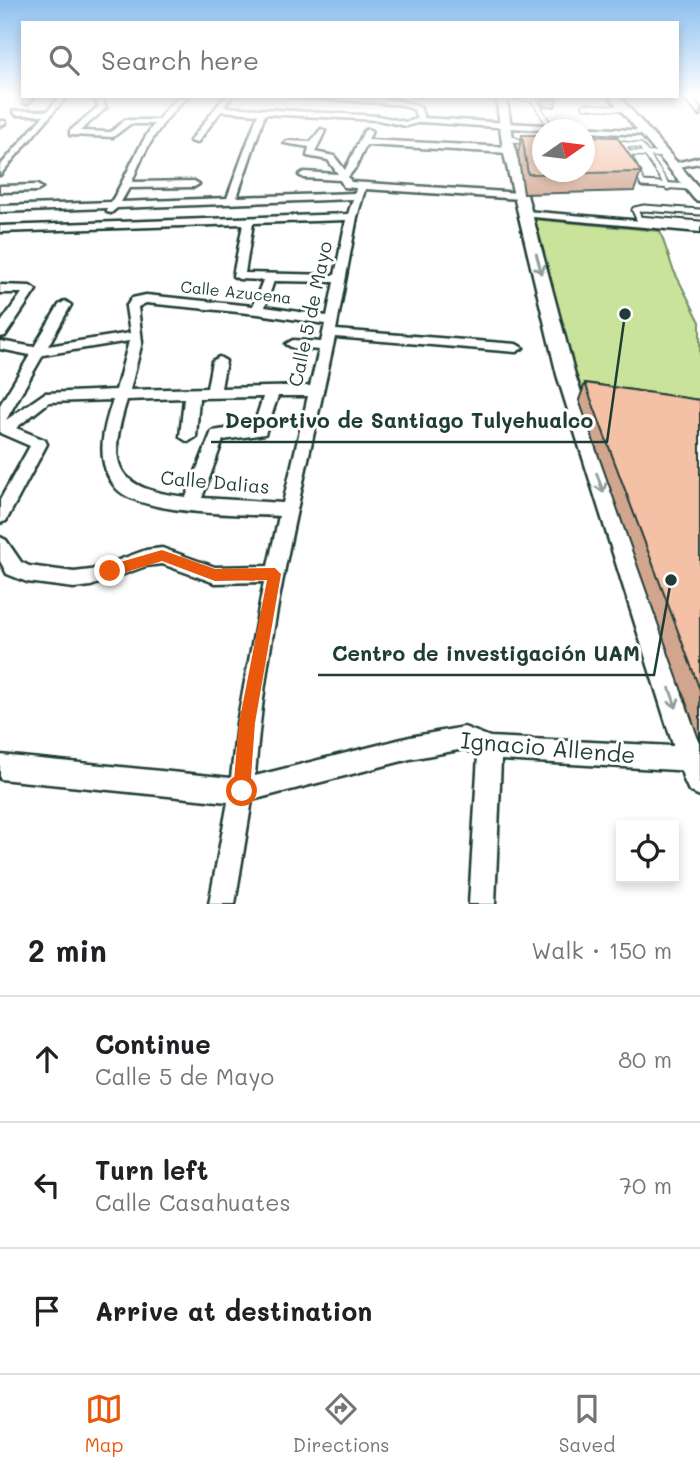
<!DOCTYPE html>
<meta charset="utf-8">
<style>
:root{--surface:#fff;--page:#f6f6f6;--text:#202124;--muted:#757577;--line:#e0e0e0;--accent:#ea580c}
body{margin:0;font-family:Mali,sans-serif;background:var(--page);color:var(--text)}
.controls{position:absolute;right:21px;bottom:21px;display:grid;overflow:hidden;border-radius:0px;box-shadow:0 4px 10px #0003}
.controls button{width:63px;height:63px;display:grid;place-items:center;padding:0;border:0;border-bottom:2px solid var(--line);background:var(--surface);color:var(--text);font:35px sans-serif}
.compass{position:absolute;left:532px;top:119px;width:63px;height:63px;border-radius:50%;background:var(--surface);box-shadow:0 4px 10px #0003;rotate:76deg}
.stop{position:absolute;width:21px;height:21px;margin:-16px;border:5px solid #ea580c;border-radius:50%;background:#fff}
.stop.end{background:#ea580c;border-color:#fff;box-shadow:0 2px 7px #0008}
.list{margin:0;padding:0;list-style:none}
h2{display:flex;justify-content:space-between;align-items:center;height:91px;margin:0;padding:0 28px;font-size:30px}
h2 small{font-size:23px;font-weight:400;color:var(--muted)}
.list li{display:grid;grid-template-columns:46px 1fr auto;gap:21px;align-items:center;box-sizing:border-box;height:126px;padding:0 28px;border-top:2px solid var(--line)}
.list b{display:block;font-size:26px;white-space:nowrap}
.list p{margin:0;font-size:23px;white-space:nowrap;color:var(--muted)}
.list em{font-size:23px;font-style:normal;color:var(--muted)}
.icon{flex:none;width:38px;height:38px;fill:none;stroke:currentColor;stroke-width:2;stroke-linecap:round;stroke-linejoin:round}
.map{position:relative;flex:none;width:700px;height:904px;overflow:hidden}
.search{position:absolute;background:var(--surface);box-shadow:0 4px 10px #0003;left:21px;right:21px;top:21px;height:77px;display:flex;align-items:center;gap:18px;box-sizing:border-box;padding:0 24px;border-radius:0px;color:var(--muted);font-size:26px}
.sheet{height:469px;background:var(--surface)}
nav{display:flex;justify-content:space-around;align-items:center;box-sizing:border-box;height:98px;border-top:2px solid var(--line);background:var(--surface);font-size:19px;color:var(--muted)}
nav a{display:grid;justify-items:center;gap:4px}
nav .on{color:var(--accent)}
.map>svg:first-child{display:block}
.green{fill:#cae39a;stroke:#749067;stroke-width:2}
.lines{fill:none;stroke-linecap:round;stroke-linejoin:round}
.lane-far1-casing{stroke:#1f3d34;stroke-width:7}
.lane-casing{stroke:#1f3d34;stroke-width:9}
.street-casing{stroke:#1f3d34;stroke-width:5}
.secondary-casing{stroke:#1f3d34;stroke-width:5}
.lane-far1{stroke:#fff;stroke-width:4.5}
.lane{stroke:#fff;stroke-width:5}
.street{fill:#fff;fill-rule:evenodd}
.secondary{fill:#fff;fill-rule:evenodd}
.wall{fill:#d2a58f;stroke:#1f3d34;stroke-width:2}
.building{fill:#f4c0a6;stroke:#1f3d34;stroke-width:2}
.oneway{stroke:#8f9e9a}
.route{fill:#ea580c}
.labels{text-anchor:middle;stroke-width:6;stroke-linejoin:round;paint-order:stroke}
.far-street-label{font-size:16px;fill:#1f3d34;stroke:#fff}
.street-label{font-size:19px;fill:#1f3d34;stroke:#fff}
.near-street-label{font-size:23px;fill:#1f3d34;stroke:#fff}
.leader{fill:none;stroke:#1f3d34;stroke-width:2.5}
.callout-dot{fill:#1f3d34;stroke:#fff;stroke-width:2.5}
.callout-label{font-size:21px;text-anchor:middle;font-weight:bold;fill:#1f3d34;stroke:#fff;stroke-width:6;stroke-linejoin:round;paint-order:stroke}
</style>
<div class="map">
<svg width="700" height="904" viewBox="0 0 700 904">
<rect width="100%" height="100%" fill="#fff"/>
<filter id="ink" filterUnits="userSpaceOnUse"><feTurbulence type="fractalNoise" baseFrequency=".0143" numOctaves="2"/><feDisplacementMap in="SourceGraphic" scale="14" xChannelSelector="R" yChannelSelector="G"/><feConvolveMatrix kernelMatrix="1 2 1 2 8 2 1 2 1" color-interpolation-filters="sRGB"/></filter>
<g filter="url(#ink)">
<path class="green" d="M 533,219 L 660,231 L 673,269 L 700,322 L 700,408 L 571,395 Z"/>
<g class="lines">
<g class="lane-far1-casing">
<g id="lane-far1">
<path d="M 510,96 L 534,100 L 551,128"/>
<path d="M 585,106 L 625,109"/>
<path d="M 508,137 L 542,150"/>
<path d="M 613,143 L 641,146 L 667,185"/>
<path d="M 623,143 L 643,184 L 663,185"/>
<path d="M 624,153 L 663,155"/>
</g>
</g>
<g class="lane-casing">
<g id="lane">
<path d="M 643,184 L 691,187"/>
<path d="M 666,184 L 668,187"/>
<path d="M 700,212 L 644,208 L 635,210 L 639,219 L 700,224"/>
</g>
</g>
<g class="street-casing">
<g id="street">
<path d="M 680,95 L 688,95 L 700,108 L 700,115 Z"/>
<path d="M 27,96 L 34,96 L 27,104 L 23,102 Z"/>
<path d="M 60,96 L 67,96 L 0,175 L 0,166 L 44,115 L 16,115 L 13,111 L 48,111 Z"/>
<path d="M 94,96 L 102,96 L 106,108 L 80,131 L 111,132 L 125,120 L 158,120 C 167,108 174,96 189,96 C 163,119 144,148 132,182 L 194,181 L 199,184 L 194,187 L 129,188 L 121,202 L 227,198 L 258,114 L 221,111 L 197,143 L 190,141 L 225,96 L 232,96 L 224,107 L 378,116 L 406,122 L 417,119 L 414,110 L 403,105 L 290,96 C 326,96 387,93 420,107 L 424,118 L 649,131 L 646,135 L 584,132 L 584,130 L 542,130 L 421,122 L 406,126 L 378,120 L 265,114 L 237,197 L 355,193 L 356,188 L 344,187 L 340,180 L 304,178 L 299,175 L 304,172 L 338,174 L 328,160 L 307,156 L 309,147 L 284,143 L 288,141 L 311,142 L 321,129 L 325,131 L 315,152 L 334,156 L 345,170 L 364,131 L 368,129 L 372,131 L 368,140 L 509,147 L 513,150 L 509,153 L 366,145 L 356,167 L 348,177 L 351,182 L 521,193 L 526,196 L 521,199 L 365,189 L 357,217 L 336,330 L 516,344 L 523,348 L 516,352 L 335,337 C 304,482 266,628 255,776 L 410,737 L 464,727 L 490,737 L 693,747 L 700,750 L 700,768 L 693,771 L 501,760 L 495,904 L 469,904 L 478,755 L 464,749 L 410,759 L 252,800 L 235,904 L 209,904 L 228,802 L 0,779 L 0,755 L 231,778 L 237,723 L 264,582 L 215,583 L 162,564 L 146,566 L 91,586 L 74,588 L 27,582 L 7,574 L 0,561 L 0,537 L 6,540 L 21,562 L 29,566 L 74,572 L 91,570 L 146,550 L 162,548 L 215,567 L 268,566 L 279,516 C 243,514 139,515 116,488 C 94,462 103,428 113,400 L 49,402 L 16,428 L 45,440 L 47,444 L 6,521 L 0,523 L 0,500 L 30,446 L 0,433 L 0,405 L 30,355 L 0,349 L 0,341 L 34,347 L 59,305 L 65,301 L 71,305 L 48,346 L 130,333 L 126,307 L 132,298 L 146,295 L 253,306 L 263,280 L 239,279 L 233,276 L 243,224 L 0,232 L 0,226 L 348,214 L 353,199 L 117,208 L 111,213 L 107,212 L 107,208 L 0,212 L 0,206 L 111,202 C 127,176 136,149 154,124 L 130,124 L 113,137 L 70,135 L 70,131 L 98,107 ZM 346,220 L 335,275 L 245,273 L 253,223 ZM 274,281 L 334,282 L 327,316 L 265,307 ZM 146,303 L 258,314 L 325,324 L 321,342 L 293,340 L 286,344 L 293,348 L 319,350 L 310,386 L 221,388 L 226,361 L 219,357 L 212,361 L 207,388 L 130,390 L 142,342 L 138,307 ZM 129,341 L 116,390 L 45,393 L 6,420 L 43,355 ZM 278,396 L 308,396 L 283,503 L 202,498 L 223,440 L 265,434 ZM 263,397 L 254,425 L 212,431 L 186,497 C 115,489 106,466 127,400 L 184,398 L 180,437 L 188,442 L 196,437 L 199,398 Z"/>
<path d="M 0,121 L 5,121 L 6,123 L 0,126 Z"/>
<path d="M 700,157 L 700,163 L 672,168 L 668,165 Z"/>
<path d="M 0,186 L 37,185 L 42,188 L 37,191 L 0,192 Z"/>
<path d="M 526,211 L 700,226 L 700,232 L 522,216 L 521,214 Z"/>
<path d="M 0,285 L 30,286 L 36,290 L 5,336 L 0,337 L 0,324 L 22,293 L 0,293 Z"/>
</g>
</g>
<g class="secondary-casing">
<g id="secondary">
<path d="M 496,96 L 506,96 L 515,150 L 575,375 L 700,735 L 700,796 L 689,791 L 684,780 L 557,375 L 503,150 Z"/>
<path d="M 609,96 L 619,96 L 700,189 L 700,201 L 695,200 Z"/>
</g>
</g>
<use href="#lane-far1" class="lane-far1"/>
<use href="#lane" class="lane"/>
<use href="#street" class="street"/>
<use href="#secondary" class="secondary"/>
</g>
<g class="wall">
<path d="M 542,96 L 555,96 L 557,99 L 555,107 L 544,107 L 541,102 Z"/>
<path d="M 522,135 L 641,172 L 634,191 L 524,194 L 518,153 Z"/>
<path d="M 585,383 L 700,400 L 700,742 L 579,400 Z"/>
</g>
<g class="building">
<path d="M 544,96 L 555,96 L 557,99 L 546,99 Z"/>
<path d="M 522,135 L 542,135 L 542,172 L 584,172 L 584,136 L 617,137 L 641,172 L 528,174 Z"/>
<path d="M 585,383 L 700,400 L 700,690 Z"/>
</g>
<defs><path id="oneway-shaft" d="M-6 0H5M1.5-3L5.5 0L1.5 3" fill="none" stroke-width="1.6" stroke-linecap="round" stroke-linejoin="round" transform="scale(1.75)"/></defs>
<g class="oneway">
<use href="#oneway-shaft" transform="translate(539 264) rotate(75)"/>
<use href="#oneway-shaft" transform="translate(600 483) rotate(71)"/>
<use href="#oneway-shaft" transform="translate(673 698) rotate(71)"/>
</g>
</g>
<linearGradient id="sky" x2="0" y2="1"><stop stop-color="#8bbeef"/><stop offset="0.43" stop-color="#fff"/><stop offset="1" stop-color="#fff" stop-opacity="0"/></linearGradient>
<rect width="700" height="221" fill="url(#sky)"/>
<path class="route" d="M 162,550 L 215,569 L 275,568 L 281,574 L 255,723 L 250,791 L 248,797 L 242,800 L 236,797 L 233,791 L 239,723 L 267,580 L 215,581 L 162,561 L 110,577 L 103,571 L 110,565 Z"/>
<g class="labels">
<g class="far-street-label">
<text transform="translate(236 292) rotate(6)" y="6">Calle Azucena</text>
</g>
<g class="street-label">
<text transform="translate(310 314) rotate(-78)" y="7">Calle 5 de Mayo</text>
<text transform="translate(215 482) rotate(5)" y="7">Calle Dalias</text>
</g>
<g class="near-street-label">
<text transform="translate(548 748) rotate(5)" y="8">Ignacio Allende</text>
</g>
</g>
<path class="leader" d="M625 314L607 442H211M671 580L654 675H318"/>
<g class="callout-dot">
<circle cx="625" cy="314" r="7"/>
<circle cx="671" cy="580" r="7"/>
</g>
<g class="callout-label">
<text x="409" y="428">Deportivo de Santiago Tulyehualco</text>
<text x="486" y="661">Centro de investigación UAM</text>
</g>
</svg>
<div class="controls">
<button><svg class="icon" aria-label="locate" viewBox="0 0 24 24"><circle cx="12" cy="12" r="6"/><path d="M12 2v4M12 18v4M2 12h4M18 12h4"/></svg></button>
</div>
<svg class="compass" viewBox="-18 -18 36 36"><path d="M0-13l5 13h-10z" fill="#e53935"/><path d="M0 13l5-13h-10z" fill="#757577"/></svg>
<div class="stop" style="left:242px;top:791px"></div>
<div class="stop end" style="left:110px;top:571px"></div>
<div class="search"><svg class="icon" aria-label="search" viewBox="0 0 24 24"><circle cx="10" cy="10" r="6"/><path d="M15 15l6 6"/></svg>Search here</div>
</div>
<section class="sheet">
<h2>2 min<small>Walk · 150 m</small></h2>
<ul class="list">
<li><svg class="icon" aria-label="ahead" viewBox="0 0 24 24"><path d="M12 20V5M6 11l6-6 6 6"/></svg><div><b>Continue</b><p>Calle 5 de Mayo</p></div><em>80 m</em></li>
<li><svg class="icon" aria-label="left" viewBox="0 0 24 24"><path d="M17 20v-9H6M10 6l-5 5 5 5"/></svg><div><b>Turn left</b><p>Calle Casahuates</p></div><em>70 m</em></li>
<li><svg class="icon" aria-label="arrive" viewBox="0 0 24 24"><path d="M6 21V4h12l-3 4 3 4H6"/></svg><div><b>Arrive at destination</b></div></li>
</ul>
</section>
<nav>
<a class="on"><svg class="icon" aria-label="map" viewBox="0 0 24 24"><path d="M3 6l6-2 6 2 6-2v14l-6 2-6-2-6 2zM9 4v14M15 6v14"/></svg>Map</a>
<a><svg class="icon" aria-label="directions" viewBox="0 0 24 24"><path d="M12 3l9 9-9 9-9-9zM9 14v-3h6M13 9l2 2-2 2"/></svg>Directions</a>
<a><svg class="icon" aria-label="saved" viewBox="0 0 24 24"><path d="M7 4h10v16l-5-4-5 4z"/></svg>Saved</a>
</nav>
